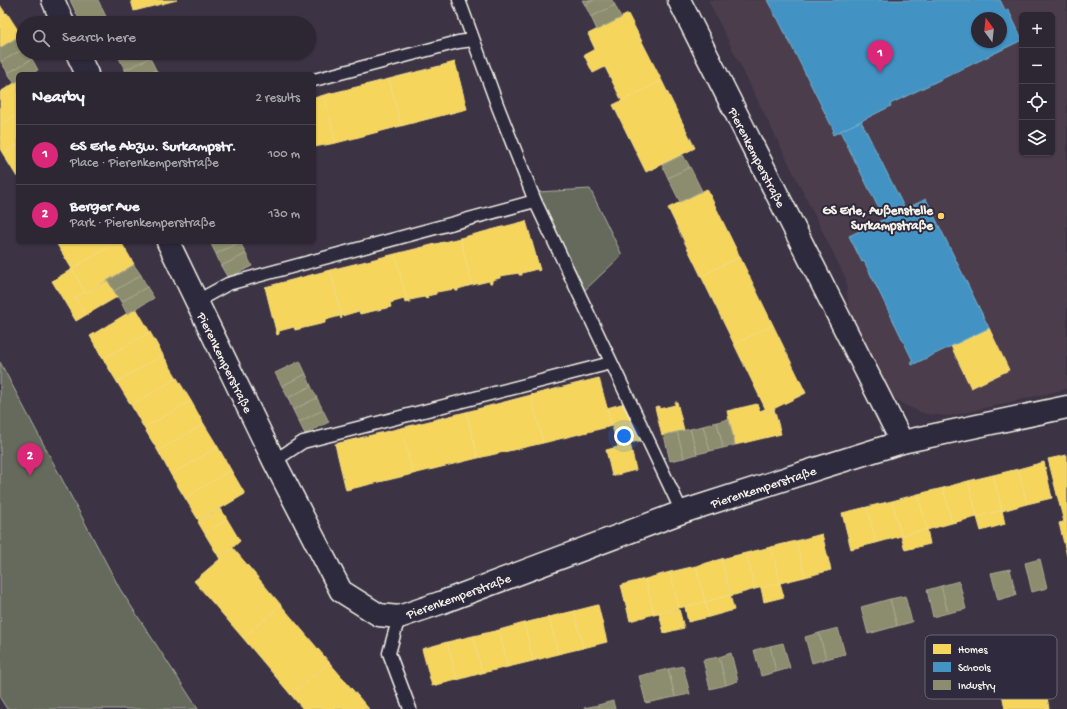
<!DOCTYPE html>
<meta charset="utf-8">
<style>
:root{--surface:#2d2633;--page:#352e3b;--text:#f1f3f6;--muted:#a7a5ac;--line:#48434e;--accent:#db2777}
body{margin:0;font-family:"Gochi Hand",sans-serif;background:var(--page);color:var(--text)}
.controls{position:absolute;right:12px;top:12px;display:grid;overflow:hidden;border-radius:6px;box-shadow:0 1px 3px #0004}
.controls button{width:36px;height:36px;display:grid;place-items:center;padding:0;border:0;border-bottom:1px solid var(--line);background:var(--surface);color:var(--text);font:20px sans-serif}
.compass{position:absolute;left:971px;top:12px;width:36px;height:36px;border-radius:50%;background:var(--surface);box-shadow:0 1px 3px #0004;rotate:345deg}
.you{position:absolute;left:624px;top:436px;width:14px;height:14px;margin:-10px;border:3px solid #fff;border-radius:50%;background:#1a73e8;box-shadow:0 0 0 6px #1a73e833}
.badge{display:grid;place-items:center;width:26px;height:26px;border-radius:50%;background:var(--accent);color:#fff;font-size:13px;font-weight:700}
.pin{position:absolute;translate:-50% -33px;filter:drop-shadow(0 1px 2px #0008)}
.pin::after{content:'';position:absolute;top:21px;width:14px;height:12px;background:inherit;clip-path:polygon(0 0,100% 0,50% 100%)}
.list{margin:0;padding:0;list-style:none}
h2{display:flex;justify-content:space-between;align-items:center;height:52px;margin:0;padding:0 16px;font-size:17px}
h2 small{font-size:13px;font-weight:400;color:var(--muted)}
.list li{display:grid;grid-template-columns:26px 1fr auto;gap:12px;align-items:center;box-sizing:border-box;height:60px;padding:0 16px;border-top:1px solid var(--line)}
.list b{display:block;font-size:15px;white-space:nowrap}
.list p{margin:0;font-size:13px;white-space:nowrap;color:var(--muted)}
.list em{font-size:13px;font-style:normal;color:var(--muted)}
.icon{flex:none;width:22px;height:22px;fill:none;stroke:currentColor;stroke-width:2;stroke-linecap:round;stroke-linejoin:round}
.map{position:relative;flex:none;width:1067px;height:709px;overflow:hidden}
.search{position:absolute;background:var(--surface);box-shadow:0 1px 3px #0004;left:16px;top:16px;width:300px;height:44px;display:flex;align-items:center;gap:10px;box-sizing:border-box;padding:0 14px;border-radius:22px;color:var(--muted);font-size:15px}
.panel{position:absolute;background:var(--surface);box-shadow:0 1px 3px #0004;left:16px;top:72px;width:300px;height:172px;border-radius:6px}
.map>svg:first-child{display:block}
.built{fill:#4b3e4c;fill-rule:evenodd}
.green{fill:#656b5d;stroke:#acaea2}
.homes{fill:#f6d55c;stroke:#f5dd86}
.schools{fill:#4393c3;stroke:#78afce;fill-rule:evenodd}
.industry{fill:#8c8c6e;stroke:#abaa93}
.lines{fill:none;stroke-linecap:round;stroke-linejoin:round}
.service-casing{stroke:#f4f1e8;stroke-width:15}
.minor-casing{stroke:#f4f1e8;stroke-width:25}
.service{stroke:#2f2a3d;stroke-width:12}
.minor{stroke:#2f2a3d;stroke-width:22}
.poi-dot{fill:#ffd166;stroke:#2f2a3d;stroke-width:1.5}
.labels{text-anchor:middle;stroke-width:4;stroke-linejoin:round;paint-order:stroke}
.street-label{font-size:13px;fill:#f4f1e8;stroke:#2f2a3d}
.poi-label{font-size:13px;font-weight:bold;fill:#f4f1e8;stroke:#2f2a3d;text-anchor:end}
.key{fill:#2f2a3d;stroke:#6a6670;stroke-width:1}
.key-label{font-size:11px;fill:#f4f1e8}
</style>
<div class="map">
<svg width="1067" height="709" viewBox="0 0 1067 709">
<rect width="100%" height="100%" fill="#3c3344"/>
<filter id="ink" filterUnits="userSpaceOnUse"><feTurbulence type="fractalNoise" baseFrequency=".025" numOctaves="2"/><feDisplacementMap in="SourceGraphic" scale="8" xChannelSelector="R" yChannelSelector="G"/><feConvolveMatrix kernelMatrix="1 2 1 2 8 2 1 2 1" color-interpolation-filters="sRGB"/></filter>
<g filter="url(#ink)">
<path class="built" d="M 708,0 L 1067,0 L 1067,389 L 950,416 L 925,414 L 902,404 L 888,392 L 852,319 L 848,303 L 846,279 ZM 1022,15 L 1052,15 L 1052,153 L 1022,153 ZM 977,18 L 1001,18 L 1001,42 L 977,42 Z"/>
<g class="green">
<path d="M 590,189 L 622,255 L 585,290 L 537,192 Z"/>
<path d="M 0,362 L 120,589 L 198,709 L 7,709 L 0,698 Z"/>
</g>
<g class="homes">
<path d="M 131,0 L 177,0 L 134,11 Z"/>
<path d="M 0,5 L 6,14 L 0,18 Z"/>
<path d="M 7,13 L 21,35 L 0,48 L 0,18 Z"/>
<path d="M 628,14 L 662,81 L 622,101 L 605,67 L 593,73 L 584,55 L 595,49 L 588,34 Z"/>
<path d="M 455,62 L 467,109 L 401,126 L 389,79 Z"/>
<path d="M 389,79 L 401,126 L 336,143 L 324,95 Z"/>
<path d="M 18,81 L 18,114 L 0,125 L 0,92 Z"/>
<path d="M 662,81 L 695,148 L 646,172 L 613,105 Z"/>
<path d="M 324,95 L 336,143 L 314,147 L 314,98 Z"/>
<path d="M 18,114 L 18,145 L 3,154 L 0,149 L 0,125 Z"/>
<path d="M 18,145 L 18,176 L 17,177 L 3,154 Z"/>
<path d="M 707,189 L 740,257 L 701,276 L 668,208 Z"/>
<path d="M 526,221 L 540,270 L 538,271 L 537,269 L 522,273 L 522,275 L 519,275 L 519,273 L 500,276 L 500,278 L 492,280 L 492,283 L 490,283 L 489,281 L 472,285 L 460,238 Z"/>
<path d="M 460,238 L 472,285 L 458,289 L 458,291 L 456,291 L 455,289 L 436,292 L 436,294 L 427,296 L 428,298 L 426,299 L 424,297 L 410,300 L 410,303 L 407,302 L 395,254 Z"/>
<path d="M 56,242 L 65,242 L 58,246 Z"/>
<path d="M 65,242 L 117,242 L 72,269 L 58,246 Z"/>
<path d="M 117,242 L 121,242 L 134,264 L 86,293 L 85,292 L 72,269 Z"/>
<path d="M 395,254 L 407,302 L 405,303 L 404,299 L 390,303 L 391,307 L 360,314 L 359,311 L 342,316 L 330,270 Z"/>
<path d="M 740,257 L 773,325 L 734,344 L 701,276 Z"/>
<path d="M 72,269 L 85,292 L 75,298 L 86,315 L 76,321 L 52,281 Z"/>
<path d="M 330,270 L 342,318 L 341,319 L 340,316 L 325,320 L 325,323 L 295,330 L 294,327 L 279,331 L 279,334 L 277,335 L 265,287 Z"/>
<path d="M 108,281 L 117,297 L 86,315 L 75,298 L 85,292 L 86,293 Z"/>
<path d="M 136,308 L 150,332 L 103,359 L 90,336 Z"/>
<path d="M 773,325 L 806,393 L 767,412 L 734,344 Z"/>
<path d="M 989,328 L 1009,370 L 971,388 L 951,346 Z"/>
<path d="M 150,332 L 163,355 L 117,382 L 103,359 Z"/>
<path d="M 163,355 L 177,378 L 131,405 L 117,382 Z"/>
<path d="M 177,378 L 191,401 L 144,428 L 131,405 Z"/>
<path d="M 599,378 L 612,426 L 543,443 L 531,395 Z"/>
<path d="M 531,395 L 543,443 L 478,458 L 466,412 Z"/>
<path d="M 191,401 L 204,424 L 158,451 L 144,428 Z"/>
<path d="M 675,402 L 677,402 L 684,430 L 662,436 L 655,407 L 659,406 L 659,409 L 675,405 Z"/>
<path d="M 625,403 L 643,440 L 630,443 L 636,470 L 612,476 L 606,450 L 618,447 L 607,408 Z"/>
<path d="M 757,404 L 760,411 L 765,409 L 767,413 L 774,409 L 781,434 L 735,445 L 727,411 Z"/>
<path d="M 466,412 L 478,458 L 413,474 L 401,428 Z"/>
<path d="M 204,424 L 218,447 L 171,475 L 158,451 Z"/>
<path d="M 401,428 L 413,474 L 346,490 L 335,444 Z"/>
<path d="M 218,447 L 231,470 L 185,498 L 171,475 Z"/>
<path d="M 1067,455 L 1067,521 L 1064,522 L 1048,459 Z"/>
<path d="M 1044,462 L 1052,498 L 1027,504 L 1018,469 Z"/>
<path d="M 1018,469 L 1027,504 L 1002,511 L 993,475 Z"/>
<path d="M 231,470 L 245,494 L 199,521 L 185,498 Z"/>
<path d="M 993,475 L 1002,510 L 977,517 L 968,481 Z"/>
<path d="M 968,481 L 977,517 L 952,523 L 943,488 Z"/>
<path d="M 943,488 L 952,523 L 927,530 L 918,494 Z"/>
<path d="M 918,494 L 927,529 L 901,536 L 892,501 Z"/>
<path d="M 892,501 L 901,536 L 876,543 L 867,507 Z"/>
<path d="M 867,507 L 876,543 L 851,549 L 842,513 Z"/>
<path d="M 221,509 L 227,519 L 205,534 L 198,522 Z"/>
<path d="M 1002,510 L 1005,524 L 981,531 L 977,517 Z"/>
<path d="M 227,519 L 240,541 L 220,559 L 205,534 Z"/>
<path d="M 1067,521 L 1067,556 L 1059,523 Z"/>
<path d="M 927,529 L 930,544 L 905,550 L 901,536 Z"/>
<path d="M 822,534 L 831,570 L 805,577 L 796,541 Z"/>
<path d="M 796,541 L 805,577 L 780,583 L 771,547 Z"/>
<path d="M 771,547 L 780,583 L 755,589 L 746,553 Z"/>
<path d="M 233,548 L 281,605 L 243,638 L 194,581 Z"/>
<path d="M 746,553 L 755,589 L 731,596 L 721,559 Z"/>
<path d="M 721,559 L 730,595 L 705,602 L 696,566 Z"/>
<path d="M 696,566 L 705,602 L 679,608 L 670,572 Z"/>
<path d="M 670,572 L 679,608 L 654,614 L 645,579 Z"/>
<path d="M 645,579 L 654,614 L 630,621 L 621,585 Z"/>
<path d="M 780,583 L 784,597 L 764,602 L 761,588 Z"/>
<path d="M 730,595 L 734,610 L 709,617 L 705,602 Z"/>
<path d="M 705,602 L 709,617 L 688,622 L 685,607 Z"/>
<path d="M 281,605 L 329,662 L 291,695 L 243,638 Z"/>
<path d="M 598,605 L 607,642 L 583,648 L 574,611 Z"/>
<path d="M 679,609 L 684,628 L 664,633 L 659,613 Z"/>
<path d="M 574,611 L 583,648 L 558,654 L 549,617 Z"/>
<path d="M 549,617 L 558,654 L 533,661 L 524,623 Z"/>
<path d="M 524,623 L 533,661 L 508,667 L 499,630 Z"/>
<path d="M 499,630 L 508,667 L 482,673 L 473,636 Z"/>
<path d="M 473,636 L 482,673 L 457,680 L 447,642 Z"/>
<path d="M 447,642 L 457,680 L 432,686 L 422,649 Z"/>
<path d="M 329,662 L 369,709 L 303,709 L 291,695 Z"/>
<path d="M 1042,665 L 1049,709 L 1005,709 L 998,673 Z"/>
</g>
<g class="schools">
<path d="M 767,0 L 1000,0 L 1005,10 L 1008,9 L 1022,39 L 1022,41 L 1020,41 L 890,104 L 891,106 L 833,135 L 832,132 L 834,131 L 777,17 L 776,17 ZM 977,18 L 1001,18 L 1001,42 L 977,42 Z"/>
<path d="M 861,121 L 905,209 L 884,219 L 840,131 Z"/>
<path d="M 926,199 L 989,328 L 912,365 L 911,362 L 913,361 L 864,261 L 862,262 L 849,236 Z"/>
</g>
<g class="industry">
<path d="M 70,0 L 98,0 L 109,23 L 81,23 Z"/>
<path d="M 582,0 L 594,0 L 585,5 Z"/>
<path d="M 594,0 L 612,0 L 615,5 L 591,17 L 585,5 Z"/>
<path d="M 615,5 L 621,18 L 597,30 L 591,17 Z"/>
<path d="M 18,37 L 23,45 L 23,49 L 1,62 L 0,59 L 0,48 Z"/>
<path d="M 23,49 L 23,53 L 28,53 L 32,59 L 8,73 L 1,62 Z"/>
<path d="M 116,53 L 129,53 L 119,58 Z"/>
<path d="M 129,53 L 147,53 L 150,58 L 125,70 L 119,58 Z"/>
<path d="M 150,58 L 156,70 L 148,74 L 127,74 L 125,70 Z"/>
<path d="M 32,59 L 38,70 L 31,74 L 18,74 L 18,81 L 14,83 L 8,73 Z"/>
<path d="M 156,70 L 158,74 L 148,74 Z"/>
<path d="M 683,155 L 690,167 L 668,178 L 662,165 Z"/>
<path d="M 690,167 L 702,191 L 680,202 L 668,178 Z"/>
<path d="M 210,242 L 240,242 L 216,254 Z"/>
<path d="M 240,242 L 246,254 L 221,266 L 216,254 Z"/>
<path d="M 246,254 L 252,266 L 228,278 L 221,266 Z"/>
<path d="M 134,265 L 141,275 L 114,291 L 108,281 Z"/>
<path d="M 141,275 L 147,287 L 121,302 L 114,291 Z"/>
<path d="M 147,287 L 154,298 L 127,314 L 121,302 Z"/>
<path d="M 300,361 L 306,374 L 282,386 L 275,373 Z"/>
<path d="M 306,374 L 311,386 L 288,398 L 282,386 Z"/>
<path d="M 311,386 L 317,398 L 293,410 L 288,398 Z"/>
<path d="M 317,398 L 323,410 L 299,422 L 293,410 Z"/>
<path d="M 323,410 L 329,422 L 305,434 L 299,422 Z"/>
<path d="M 729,419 L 735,445 L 723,448 L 717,422 Z"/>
<path d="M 717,422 L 723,448 L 710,451 L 703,426 Z"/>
<path d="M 703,426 L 710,451 L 697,454 L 690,429 Z"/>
<path d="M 690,429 L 697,454 L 684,458 L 677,432 Z"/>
<path d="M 677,432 L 684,458 L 670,461 L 664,435 Z"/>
<path d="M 1040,559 L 1047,588 L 1032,592 L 1025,563 Z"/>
<path d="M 1010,569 L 1016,595 L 998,600 L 991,573 Z"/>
<path d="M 959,581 L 966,609 L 948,613 L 941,586 Z"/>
<path d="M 941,586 L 948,613 L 933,617 L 927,590 Z"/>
<path d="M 905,596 L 912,622 L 897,626 L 890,599 Z"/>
<path d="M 890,599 L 897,626 L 868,634 L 861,607 Z"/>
<path d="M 838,628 L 845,654 L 826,659 L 819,633 Z"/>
<path d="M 819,633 L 826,659 L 812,663 L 805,637 Z"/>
<path d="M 783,643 L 790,668 L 776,672 L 770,646 Z"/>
<path d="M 770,646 L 776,672 L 761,676 L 754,650 Z"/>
<path d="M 731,653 L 738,681 L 726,685 L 719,657 Z"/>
<path d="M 719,657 L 726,685 L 710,689 L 703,660 Z"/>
<path d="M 683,666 L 690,694 L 675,697 L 668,669 Z"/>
<path d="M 668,669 L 675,697 L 646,703 L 639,676 Z"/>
<path d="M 613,701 L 615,709 L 599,709 L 598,705 Z"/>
<path d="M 598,705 L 599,709 L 584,709 L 584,708 Z"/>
</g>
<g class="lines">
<g class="service-casing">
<g id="service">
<path d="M 459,0 L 498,107 L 535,201 L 682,512"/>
<path d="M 314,80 L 458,42 L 473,40"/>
<path d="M 197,301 L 228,284 L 535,201"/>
<path d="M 274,461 L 303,442 L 611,363"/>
<path d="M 399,617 L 389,653 L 410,709"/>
</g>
</g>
<g class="minor-casing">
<g id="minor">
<path d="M 53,0 L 63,23"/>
<path d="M 679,0 L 902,442"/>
<path d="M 77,53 L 87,74"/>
<path d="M 168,242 L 274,461 L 341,591 L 379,615 L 399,617 L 440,603 L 682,512 L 819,468 L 902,442 L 1067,407"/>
</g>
</g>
<use href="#service" class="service"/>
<use href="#minor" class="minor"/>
</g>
</g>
<circle class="poi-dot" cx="941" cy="216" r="4"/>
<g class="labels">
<g class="street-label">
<text transform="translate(758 157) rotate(63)" y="5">Pierenkemperstraße</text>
<text transform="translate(226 362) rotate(64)" y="5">Pierenkemperstraße</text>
<text transform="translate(763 486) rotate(-18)" y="5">Pierenkemperstraße</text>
<text transform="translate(458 595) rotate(-20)" y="5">Pierenkemperstraße</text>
</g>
<g class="poi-label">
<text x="933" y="214">GS Erle, Außenstelle<tspan x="933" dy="15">Surkampstraße</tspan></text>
</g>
</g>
<rect x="925" y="635" width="132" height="64" rx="6" class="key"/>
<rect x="933" y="644" width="18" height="10" fill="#f6d55c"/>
<rect x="933" y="662" width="18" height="10" fill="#4393c3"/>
<rect x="933" y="680" width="18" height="10" fill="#8c8c6e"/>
<g class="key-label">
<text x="958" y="653">Homes</text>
<text x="958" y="671">Schools</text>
<text x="958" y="689">Industry</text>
</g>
</svg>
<div class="controls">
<button>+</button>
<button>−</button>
<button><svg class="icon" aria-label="locate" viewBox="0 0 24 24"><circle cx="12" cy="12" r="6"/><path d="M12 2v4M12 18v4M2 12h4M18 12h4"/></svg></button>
<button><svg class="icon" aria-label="layers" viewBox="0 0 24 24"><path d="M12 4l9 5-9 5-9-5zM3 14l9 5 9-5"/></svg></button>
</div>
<svg class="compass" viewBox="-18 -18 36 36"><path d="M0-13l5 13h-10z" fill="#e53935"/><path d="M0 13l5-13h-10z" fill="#a7a5ac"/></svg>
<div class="you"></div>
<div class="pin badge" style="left:880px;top:73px">1</div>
<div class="pin badge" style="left:30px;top:476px">2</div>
<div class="search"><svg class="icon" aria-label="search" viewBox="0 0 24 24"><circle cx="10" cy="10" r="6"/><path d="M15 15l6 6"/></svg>Search here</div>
<section class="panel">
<h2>Nearby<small>2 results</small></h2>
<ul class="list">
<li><span class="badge">1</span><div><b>GS Erle Abzw. Surkampstr.</b><p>Place · Pierenkemperstraße</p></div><em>100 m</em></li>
<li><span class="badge">2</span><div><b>Berger Aue</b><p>Park · Pierenkemperstraße</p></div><em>130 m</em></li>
</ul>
</section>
</div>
